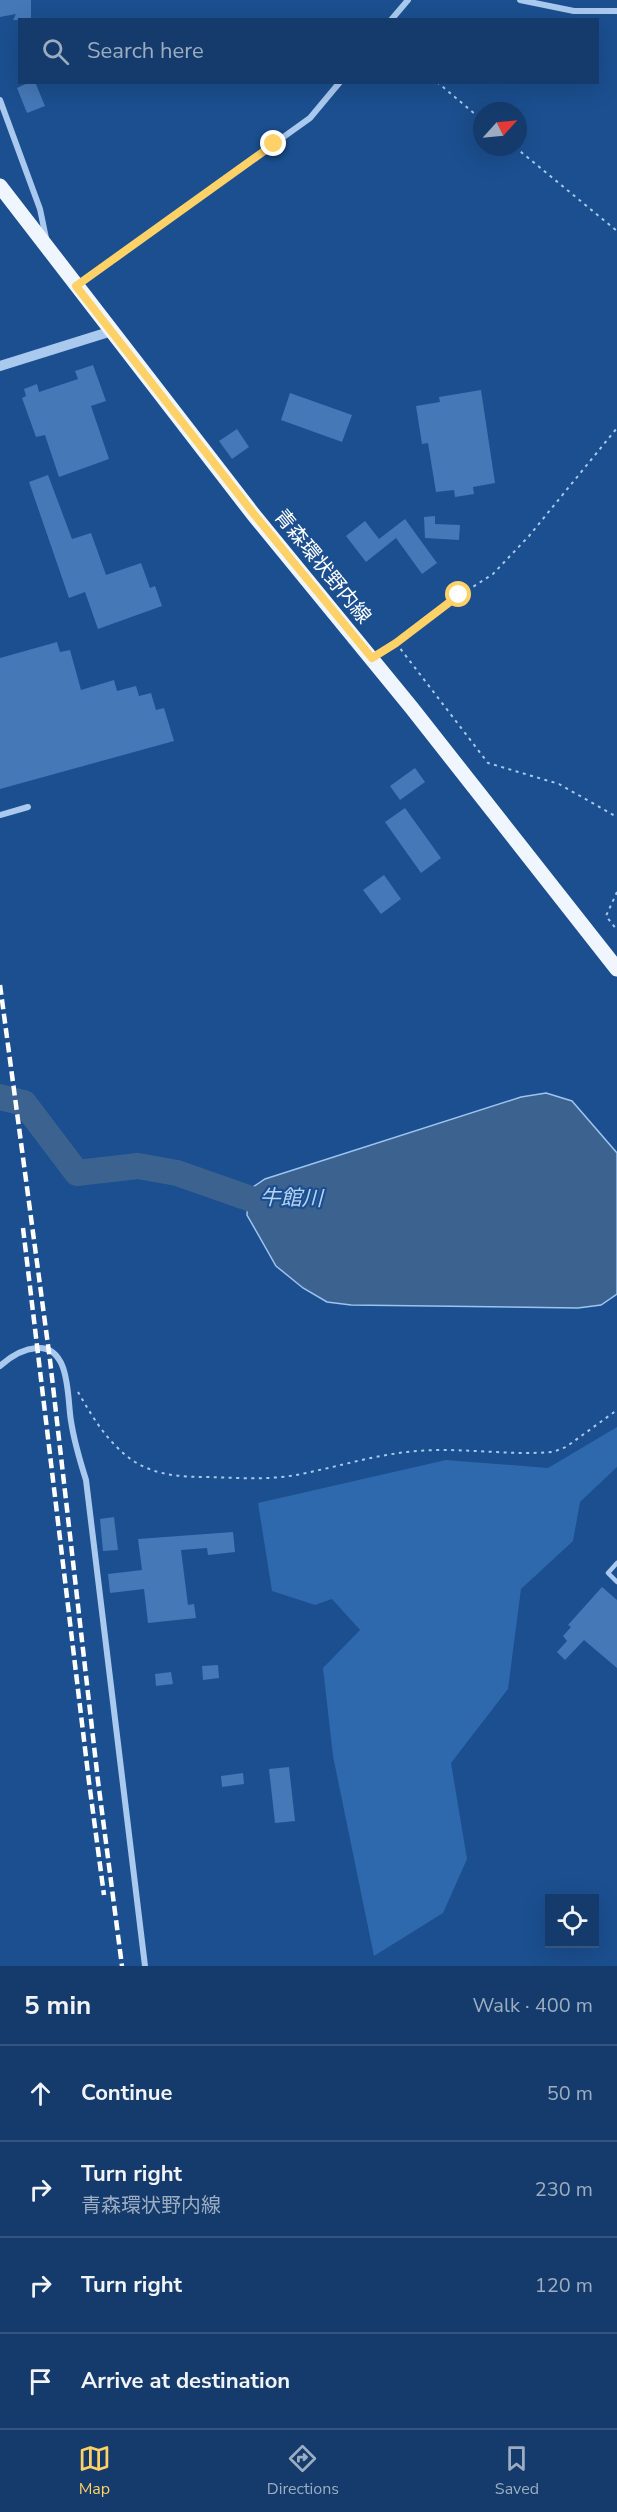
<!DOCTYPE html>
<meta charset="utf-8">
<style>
:root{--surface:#143b6b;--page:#214673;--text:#f1f3f6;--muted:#9dadc1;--line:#33557e;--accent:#ffd166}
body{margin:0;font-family:"Nunito Sans","Noto Sans JP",sans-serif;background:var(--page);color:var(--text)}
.controls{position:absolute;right:18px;bottom:18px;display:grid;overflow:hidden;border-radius:0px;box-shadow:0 6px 24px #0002}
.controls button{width:54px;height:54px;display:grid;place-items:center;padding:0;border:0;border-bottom:2px solid var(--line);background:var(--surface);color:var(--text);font:30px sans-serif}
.compass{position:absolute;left:473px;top:102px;width:54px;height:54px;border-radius:50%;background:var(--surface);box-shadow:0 6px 24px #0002;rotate:63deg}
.stop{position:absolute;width:18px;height:18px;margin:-14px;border:4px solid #ffd166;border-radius:50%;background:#fff}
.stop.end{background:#ffd166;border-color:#fff;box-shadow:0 2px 6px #0008}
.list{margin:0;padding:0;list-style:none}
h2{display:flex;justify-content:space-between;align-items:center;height:78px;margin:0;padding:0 24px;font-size:26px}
h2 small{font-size:20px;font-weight:400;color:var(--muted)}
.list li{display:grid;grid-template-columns:39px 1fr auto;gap:18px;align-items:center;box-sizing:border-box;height:96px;padding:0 24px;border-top:2px solid var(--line)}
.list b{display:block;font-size:22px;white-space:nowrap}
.list p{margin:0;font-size:20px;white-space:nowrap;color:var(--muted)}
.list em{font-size:20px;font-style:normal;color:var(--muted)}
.icon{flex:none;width:33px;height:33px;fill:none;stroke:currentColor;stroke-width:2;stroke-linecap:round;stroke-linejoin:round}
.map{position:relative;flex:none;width:617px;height:1966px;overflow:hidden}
.search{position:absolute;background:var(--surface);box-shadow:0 6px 24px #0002;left:18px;right:18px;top:18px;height:66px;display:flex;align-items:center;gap:15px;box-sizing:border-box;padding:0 21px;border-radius:0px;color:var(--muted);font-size:22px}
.sheet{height:462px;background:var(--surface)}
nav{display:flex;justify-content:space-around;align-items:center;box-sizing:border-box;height:84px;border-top:2px solid var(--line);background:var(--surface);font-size:16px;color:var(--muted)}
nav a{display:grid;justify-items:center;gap:3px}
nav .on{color:var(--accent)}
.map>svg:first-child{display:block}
.green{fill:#2e69ad}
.water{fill:#3c6290;stroke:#9cc4f0;stroke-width:1.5}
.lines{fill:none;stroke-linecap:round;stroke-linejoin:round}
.river{stroke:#3c6290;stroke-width:26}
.building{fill:#4478b7}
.path{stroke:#a9c9ee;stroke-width:2;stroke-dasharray:3 4.5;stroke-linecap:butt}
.service{stroke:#a9c9ee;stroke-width:4.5}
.minor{stroke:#a9c9ee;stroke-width:6}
.tertiary{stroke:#a9c9ee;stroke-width:10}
.primary{stroke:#f0f6ff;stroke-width:15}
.rail{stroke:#fff;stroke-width:4.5;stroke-dasharray:10 4.5;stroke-linecap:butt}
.route{stroke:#ffd166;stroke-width:8}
.labels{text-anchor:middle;stroke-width:4.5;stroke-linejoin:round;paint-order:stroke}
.street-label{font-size:20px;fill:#fff;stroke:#1b4f8f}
.water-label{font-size:21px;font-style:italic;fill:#b5d3f5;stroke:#1b4f8f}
</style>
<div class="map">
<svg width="617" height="1966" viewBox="0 0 617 1966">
<rect width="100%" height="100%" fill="#1b4f8f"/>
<path class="green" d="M 617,1427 L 617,1467 L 580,1502 L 573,1541 L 521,1589 L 508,1689 L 451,1763 L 467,1859 L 443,1913 L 374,1956 L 333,1756 L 323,1668 L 360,1630 L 332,1599 L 315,1605 L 272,1591 L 258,1503 L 446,1460 L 548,1468 Z"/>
<path class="water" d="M 546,1093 L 572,1101 L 617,1153 L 617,1294 L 601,1305 L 578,1308 L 351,1305 L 327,1302 L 303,1288 L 276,1266 L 247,1215 L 248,1198 L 253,1187 L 265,1179 L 521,1097 Z"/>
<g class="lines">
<path class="river" d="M 0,1097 L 24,1103 L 77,1173 L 138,1166 L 177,1173 L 257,1201 L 283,1200"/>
</g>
<g class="building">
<path d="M 0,0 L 31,0 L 31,19 L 13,20 L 16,14 L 0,17 Z"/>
<path d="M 30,82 L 35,82 L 45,106 L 27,113 L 17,88 Z"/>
<path d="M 93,365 L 106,401 L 91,406 L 109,459 L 59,477 L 45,435 L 36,437 L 22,398 L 26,396 L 24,389 L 37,384 L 39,392 L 78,379 L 75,371 Z"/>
<path d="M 481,390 L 495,483 L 473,487 L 474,494 L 455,497 L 454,490 L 436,492 L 428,443 L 422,444 L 416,406 L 440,402 L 439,397 Z"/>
<path d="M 290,393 L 352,415 L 342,442 L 281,420 Z"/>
<path d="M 237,429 L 249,447 L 232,459 L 219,441 Z"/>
<path d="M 48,475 L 72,539 L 91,533 L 106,575 L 141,563 L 150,588 L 155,586 L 162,606 L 98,629 L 85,592 L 69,598 L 29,482 Z"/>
<path d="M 435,516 L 435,524 L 460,525 L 459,540 L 425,538 L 424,517 Z"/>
<path d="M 405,519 L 437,563 L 422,574 L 396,538 L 366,562 L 346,536 L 365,521 L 379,539 Z"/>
<path d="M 57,642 L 60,652 L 70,650 L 81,690 L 114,680 L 117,691 L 136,686 L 139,696 L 151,693 L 156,710 L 164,708 L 174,741 L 0,789 L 0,658 Z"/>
<path d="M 415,768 L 425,782 L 400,800 L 390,786 Z"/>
<path d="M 405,808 L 441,858 L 421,873 L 385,822 Z"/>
<path d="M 384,875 L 401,899 L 381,914 L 363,890 Z"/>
<path d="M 114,1517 L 118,1550 L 103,1551 L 100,1519 Z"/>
<path d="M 233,1532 L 235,1552 L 208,1555 L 207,1548 L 181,1550 L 188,1605 L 194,1604 L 196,1618 L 148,1623 L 144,1589 L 110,1593 L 108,1574 L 142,1570 L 138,1539 Z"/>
<path d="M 602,1587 L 617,1600 L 617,1668 L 584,1640 L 565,1660 L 557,1652 L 567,1641 L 563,1636 L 571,1627 L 568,1625 Z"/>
<path d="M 218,1665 L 219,1678 L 203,1680 L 202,1666 Z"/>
<path d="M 171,1672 L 173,1684 L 156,1686 L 155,1674 Z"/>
<path d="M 289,1767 L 295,1821 L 275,1823 L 269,1769 Z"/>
<path d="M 243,1773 L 244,1784 L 222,1787 L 221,1776 Z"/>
</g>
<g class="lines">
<g class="path">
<path d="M 437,82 L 482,120"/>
<path d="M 515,147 L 617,231"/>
<path d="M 396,643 L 488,763 L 559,784 L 617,817"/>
<path d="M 382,652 L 440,608 L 493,574 L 529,536 L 617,428"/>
<path d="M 617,892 L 606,916 L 617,930"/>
<path d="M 78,1392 C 93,1418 109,1445 135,1462 C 158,1476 183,1477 210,1477 C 238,1478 268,1480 296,1475 C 333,1468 370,1456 407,1452 C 456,1446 504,1456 553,1452 L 566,1447 L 617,1410"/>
</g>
<path class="service" d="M 617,1563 L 608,1573 L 617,1582"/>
<g class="minor">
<path d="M 520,0 L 574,11 L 617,11"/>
<path d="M 391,20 L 408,0"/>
<path d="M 0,100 L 40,209 L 46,238"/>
<path d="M 77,285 L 310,118 L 340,82"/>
<path d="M 0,815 L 28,807"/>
<path d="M 0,1366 C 11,1356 22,1349 37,1348 C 71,1346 67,1398 71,1421 C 74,1441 80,1461 86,1480 L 145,1966"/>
</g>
<path class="tertiary" d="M 0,366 L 112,331"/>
<path class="primary" d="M 0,186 L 253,514 L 411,707 L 617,969"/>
<g class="rail">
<path d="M 0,985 L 50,1360 L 98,1781 L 122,1966"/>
<path d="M 23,1228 L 89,1782 L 104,1895"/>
</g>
</g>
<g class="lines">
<path class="route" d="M 274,144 L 76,286 L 253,513 L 372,658 L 396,643 L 459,595"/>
</g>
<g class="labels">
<g class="street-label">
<text transform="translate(323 566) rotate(51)" y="7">青森環状野内線</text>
</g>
<g class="water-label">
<text transform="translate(291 1198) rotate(1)" y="7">牛館川</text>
</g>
</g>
</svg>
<div class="controls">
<button><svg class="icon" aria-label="locate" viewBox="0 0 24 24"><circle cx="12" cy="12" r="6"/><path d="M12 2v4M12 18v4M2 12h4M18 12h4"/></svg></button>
</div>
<svg class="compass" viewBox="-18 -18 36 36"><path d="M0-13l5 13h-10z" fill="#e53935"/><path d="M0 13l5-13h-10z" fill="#9dadc1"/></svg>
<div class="stop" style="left:459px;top:595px"></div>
<div class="stop end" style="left:274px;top:144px"></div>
<div class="search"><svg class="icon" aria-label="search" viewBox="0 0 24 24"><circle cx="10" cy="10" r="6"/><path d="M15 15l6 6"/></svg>Search here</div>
</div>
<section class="sheet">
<h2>5 min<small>Walk · 400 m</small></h2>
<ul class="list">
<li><svg class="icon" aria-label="ahead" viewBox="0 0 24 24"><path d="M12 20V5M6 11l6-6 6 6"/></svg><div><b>Continue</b></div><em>50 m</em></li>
<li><svg class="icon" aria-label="right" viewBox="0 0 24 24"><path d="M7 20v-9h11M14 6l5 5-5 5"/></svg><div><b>Turn right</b><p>青森環状野内線</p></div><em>230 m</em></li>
<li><svg class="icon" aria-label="right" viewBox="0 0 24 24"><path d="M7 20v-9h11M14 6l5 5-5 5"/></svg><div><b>Turn right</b></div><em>120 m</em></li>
<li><svg class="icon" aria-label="arrive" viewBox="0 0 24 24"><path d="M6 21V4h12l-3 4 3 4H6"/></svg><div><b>Arrive at destination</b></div></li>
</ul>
</section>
<nav>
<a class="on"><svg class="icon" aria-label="map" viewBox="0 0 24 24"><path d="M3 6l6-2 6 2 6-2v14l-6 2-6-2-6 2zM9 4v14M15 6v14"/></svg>Map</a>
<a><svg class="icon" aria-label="directions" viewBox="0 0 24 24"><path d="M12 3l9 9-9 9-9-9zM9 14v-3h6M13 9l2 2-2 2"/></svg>Directions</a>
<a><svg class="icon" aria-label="saved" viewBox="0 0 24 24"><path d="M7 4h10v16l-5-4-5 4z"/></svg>Saved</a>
</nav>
